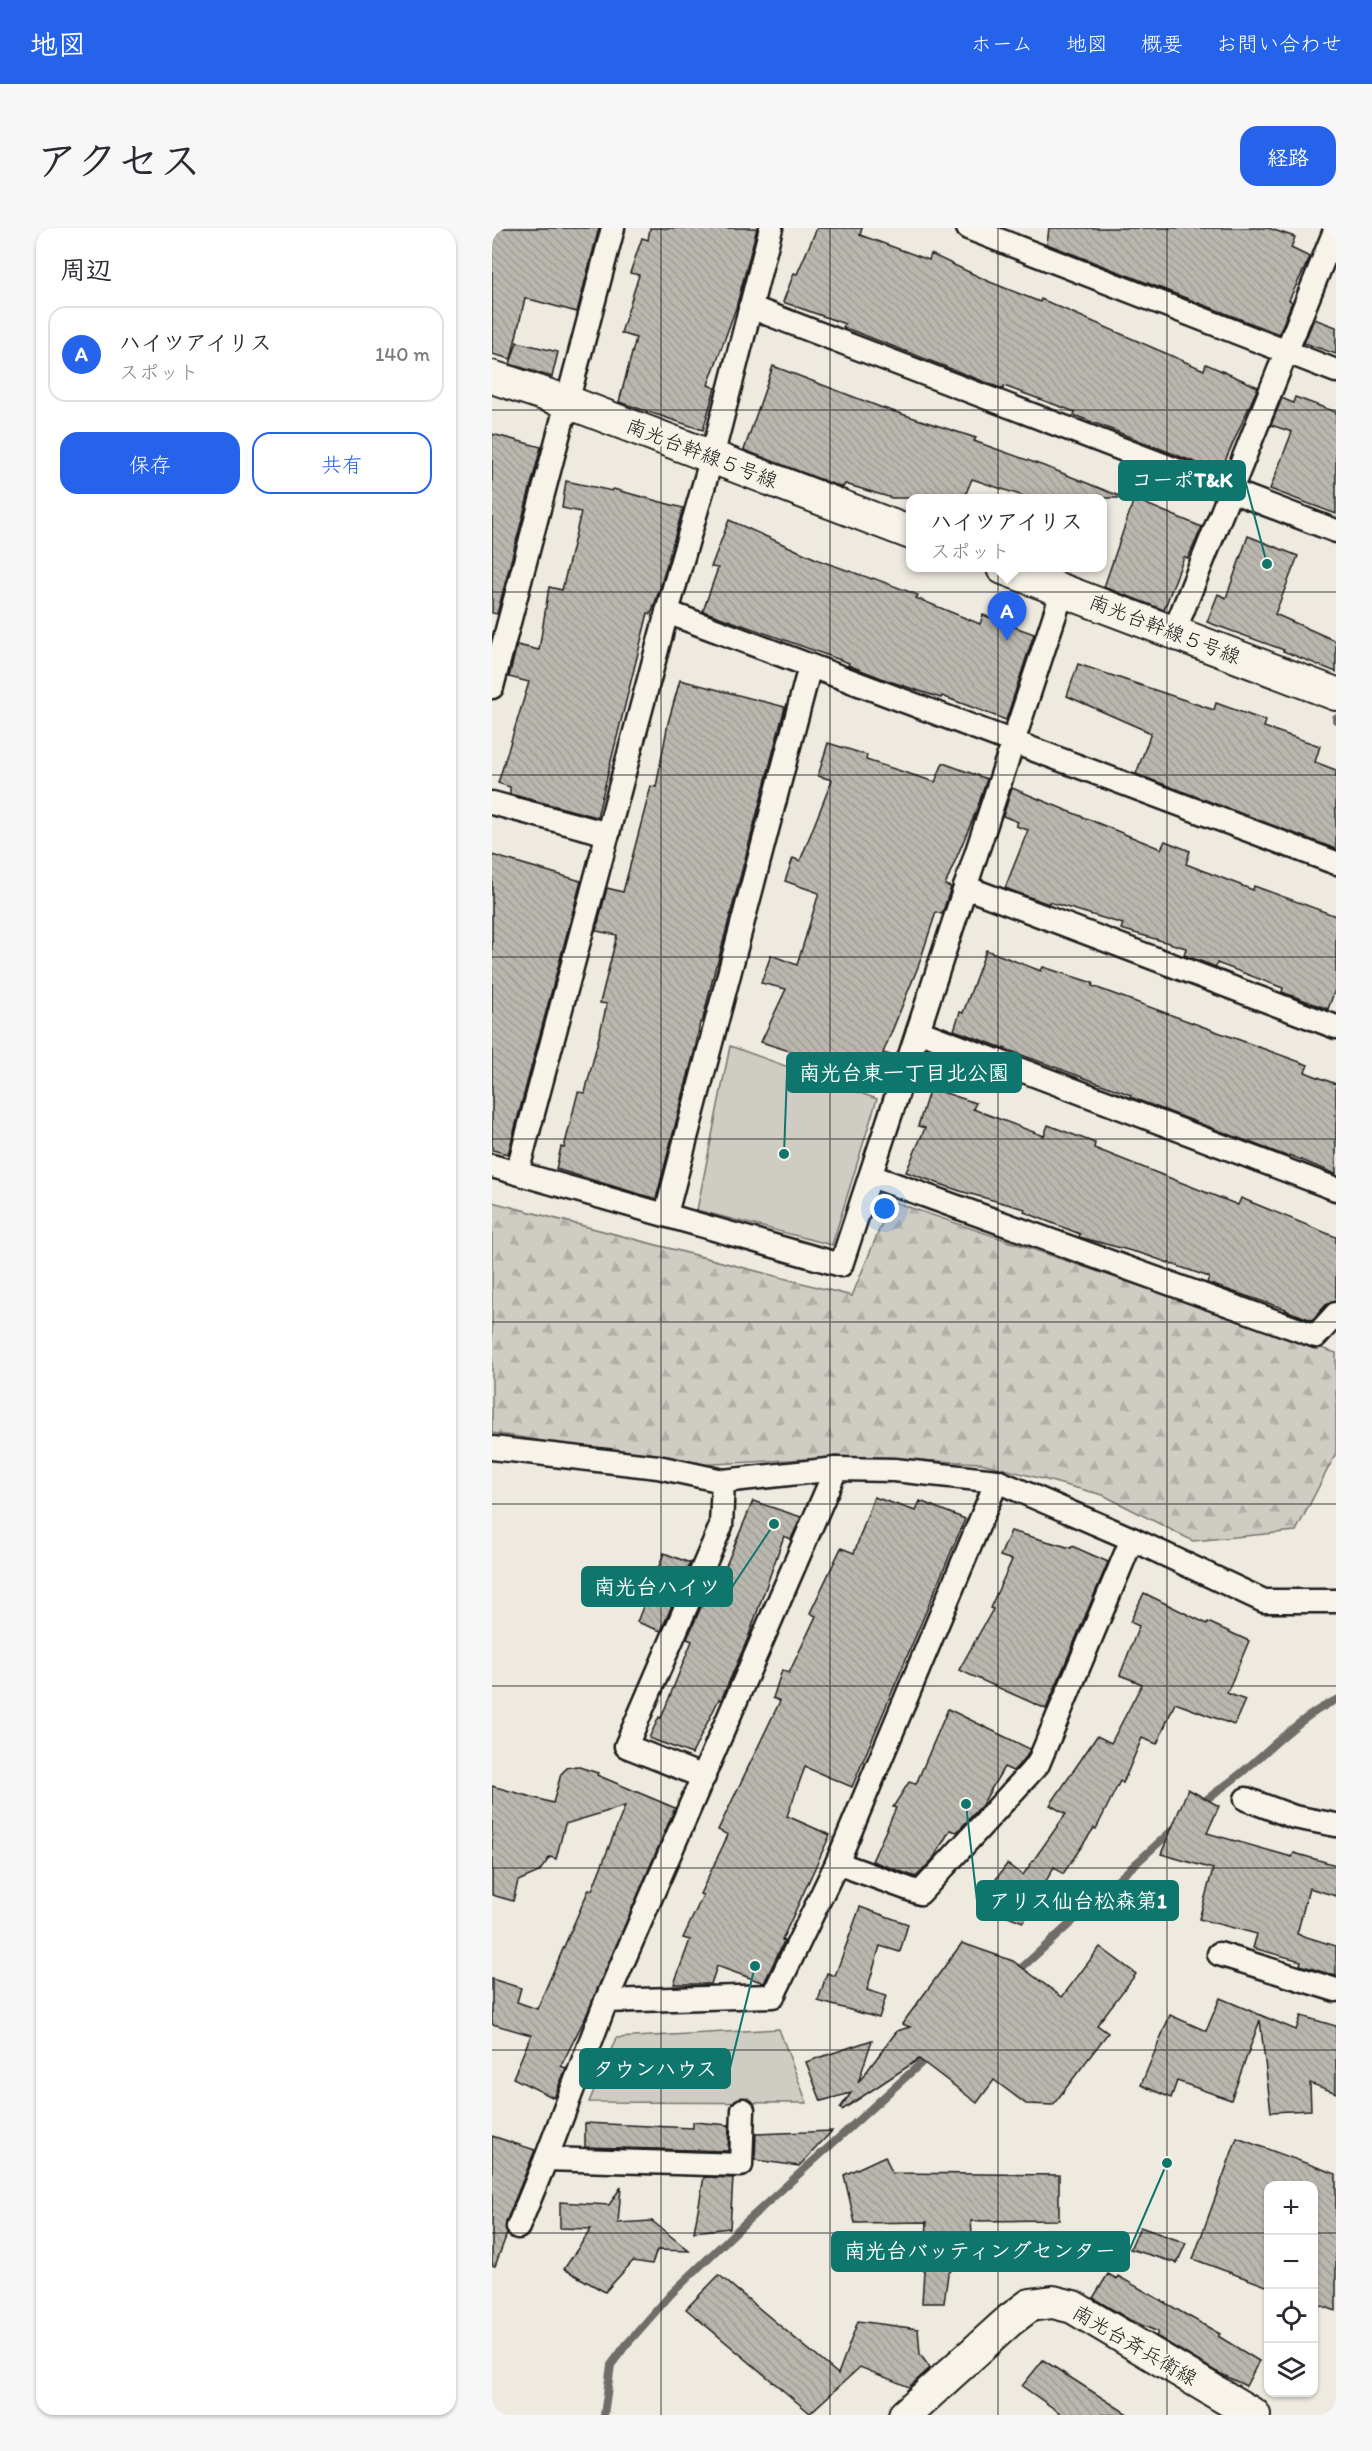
<!DOCTYPE html>
<html lang="ja">
<meta charset="utf-8">
<style>
:root{--surface:#fff;--page:#f7f7f7;--text:#2b2b33;--muted:#7c7c81;--line:#e1e1e2;--accent:#2563eb}
body{margin:0;font-family:Itim,"Klee One",sans-serif;background:var(--page);color:var(--text)}
.controls{position:absolute;right:18px;bottom:18px;display:grid;overflow:hidden;border-radius:12px;box-shadow:0 2px 4px #0004}
.controls button{width:54px;height:54px;display:grid;place-items:center;padding:0;border:0;border-bottom:2px solid var(--line);background:var(--surface);color:var(--text);font:30px sans-serif}
.you{position:absolute;left:393px;top:981px;width:21px;height:21px;margin:-15px;border:4px solid #fff;border-radius:50%;background:#1a73e8;box-shadow:0 0 0 9px #1a73e833}
.badge{display:grid;place-items:center;width:39px;height:39px;border-radius:50%;background:var(--accent);color:#fff;font-size:20px;font-weight:700}
.pin{position:absolute;translate:-50% -50px;filter:drop-shadow(0 2px 3px #0008)}
.pin::after{content:'';position:absolute;top:32px;width:21px;height:18px;background:inherit;clip-path:polygon(0 0,100% 0,50% 100%)}
.popup{position:absolute;left:414px;top:266px;width:201px;height:78px;box-sizing:border-box;display:grid;place-content:center;border-radius:12px;background:var(--surface);filter:drop-shadow(0 2px 4px #0005);font-size:20px;white-space:nowrap;color:var(--muted)}
.popup b{font-size:22px;color:var(--text)}
.popup::after{content:'';position:absolute;left:50%;top:100%;margin-left:-12px;border:12px solid transparent;border-top-color:var(--surface)}
.list{margin:0;padding:0;list-style:none}
h2{display:flex;justify-content:space-between;align-items:center;height:78px;margin:0;padding:0 24px;font-size:26px}
h2 small{font-size:20px;font-weight:400;color:var(--muted)}
.list li{display:grid;grid-template-columns:39px 1fr auto;gap:18px;align-items:center;box-sizing:border-box;height:96px;margin:0 12px 12px;padding:0 12px;border:2px solid var(--line);border-radius:18px}
.list b{display:block;font-size:22px;white-space:nowrap}
.list p{margin:0;font-size:20px;white-space:nowrap;color:var(--muted)}
.list em{font-size:20px;font-style:normal;color:var(--muted)}
.actions{display:flex;gap:12px;padding:18px 24px}
.actions a{flex:1;padding:14px 0;border:2px solid var(--accent);border-radius:18px;text-align:center;font-size:21px;color:var(--accent)}
.actions .main{background:var(--accent);color:#fff}
.icon{flex:none;width:33px;height:33px;fill:none;stroke:currentColor;stroke-width:2;stroke-linecap:round;stroke-linejoin:round}
.map{position:relative;flex:none;width:844px;height:2187px;overflow:hidden;border-radius:18px}
header{display:flex;align-items:center;gap:36px;box-sizing:border-box;height:84px;padding:0 30px;background:var(--accent);color:#fff}
header strong{font-size:28px}
nav{display:flex;gap:33px;margin-inline-start:auto;font-size:21px}
.intro{display:flex;align-items:center;justify-content:space-between;box-sizing:border-box;height:144px;padding:0 36px}
h1{margin:0;font-size:42px}
.button{padding:15px 27px;border-radius:18px;background:var(--accent);color:#fff;font-size:21px;font-weight:700}
main{display:flex;gap:36px;padding:0 36px}
aside{flex:1;background:var(--surface);border-radius:18px;box-shadow:0 2px 4px #0004}
.map>svg:first-child{display:block}
.green{fill:#cfccc3;stroke:#767470;stroke-width:1.5}
.forest{fill:url(#forest-firs);stroke:#767470;stroke-width:1.5}
.lines{fill:none;stroke-linecap:round;stroke-linejoin:round}
.stream{stroke:#6f6d69;stroke-width:8}
.building{fill:url(#building-back-hatch);stroke:#1c1c1c;stroke-width:1.5}
.street-casing{stroke:#1c1c1c;stroke-width:27}
.secondary-casing{stroke:#1c1c1c;stroke-width:36}
.street{stroke:#f7f3e8;stroke-width:22}
.secondary{stroke:#f7f3e8;stroke-width:32}
.grid{fill:none;stroke:#1c1c1c;stroke-width:1.5;stroke-opacity:0.55}
.labels{text-anchor:middle;stroke-width:4.5;stroke-linejoin:round;paint-order:stroke}
.street-label{font-size:20px;fill:#1c1c1c;stroke:#f7f3e8}
.leader{fill:none;stroke:#0f766e;stroke-width:2}
.callout-dot{fill:#0f766e;stroke:#f7f3e8;stroke-width:2}
.callout{fill:#0f766e;stroke:#0f766e;stroke-width:2}
.callout-label{font-size:21px;text-anchor:middle;font-weight:bold;fill:#fff}
</style>
<header>
<strong>地図</strong>
<nav><a>ホーム</a><a>地図</a><a>概要</a><a>お問い合わせ</a></nav>
</header>
<div class="intro"><h1>アクセス</h1><a class="button">経路</a></div>
<main>
<aside>
<h2>周辺<small></small></h2>
<ul class="list">
<li><span class="badge">A</span><div><b>ハイツアイリス</b><p>スポット</p></div><em>140 m</em></li>
</ul>
<div class="actions"><a class="main">保存</a><a>共有</a></div>
</aside>
<div class="map">
<svg width="844" height="2187" viewBox="0 0 844 2187">
<defs>
<pattern id="forest-firs" width="22" height="20" patternUnits="userSpaceOnUse" patternTransform="scale(1.5)"><rect width="22" height="20" fill="#cfccc3"/><path d="M5 1l3.5 6h-7zM16 11l3.5 6h-7z" fill="#b1afa7"/></pattern>
<pattern id="building-back-hatch" width="6" height="6" patternUnits="userSpaceOnUse" patternTransform="scale(1.5)"><rect width="6" height="6" fill="#bab7af"/><path d="M-1 5l2 2M0 0l6 6M5-1l2 2" fill="none" stroke="#9f9d96"/></pattern>
</defs>
<rect width="100%" height="100%" fill="#eeeae0"/>
<filter id="ink" filterUnits="userSpaceOnUse"><feTurbulence type="fractalNoise" baseFrequency=".0167" numOctaves="2"/><feDisplacementMap in="SourceGraphic" scale="12" xChannelSelector="R" yChannelSelector="G"/><feConvolveMatrix kernelMatrix="1 2 1 2 8 2 1 2 1" color-interpolation-filters="sRGB"/></filter>
<g filter="url(#ink)">
<g class="green">
<path d="M 238,818 L 385,871 L 340,1017 L 205,982 Z"/>
<path d="M 287,1801 L 315,1875 L 97,1874 L 124,1810 Z"/>
</g>
<path class="forest" d="M 399,973 L 844,1125 L 844,1225 L 804,1303 L 701,1313 L 611,1267 L 489,1235 L 353,1229 L 166,1239 L 40,1211 L 0,1205 L 0,974 L 360,1068 Z"/>
<g class="lines">
<g class="stream">
<path d="M 844,490 L 844,492"/>
<path d="M 707,1578 C 722,1564 740,1554 755,1540 C 783,1516 810,1488 844,1472"/>
<path d="M 523,1746 L 686,1597"/>
<path d="M 112,2187 L 119,2137 L 134,2117 L 179,2066 L 254,1994 L 438,1827"/>
</g>
</g>
<g class="building">
<path d="M 0,0 L 107,0 L 85,84 L 33,70 L 19,131 L 0,126 Z"/>
<path d="M 158,0 L 265,0 L 244,80 L 216,157 L 223,160 L 211,202 L 127,174 L 144,110 L 129,105 L 147,47 L 138,45 L 150,10 L 156,12 Z"/>
<path d="M 325,0 L 370,0 L 368,7 L 437,32 L 439,26 L 498,54 L 548,74 L 549,71 L 712,142 L 714,136 L 766,159 L 728,244 L 582,187 L 583,184 L 512,158 L 511,161 L 351,99 L 353,96 L 291,74 L 302,45 L 305,46 Z"/>
<path d="M 557,0 L 776,0 L 803,9 L 799,20 L 818,29 L 797,72 L 800,74 L 787,106 L 555,16 Z"/>
<path d="M 822,91 L 844,99 L 844,126 L 812,115 Z"/>
<path d="M 25,114 L 66,124 L 60,149 L 18,136 Z"/>
<path d="M 281,138 L 388,179 L 484,210 L 482,213 L 560,241 L 632,270 L 537,270 L 480,251 L 472,270 L 400,270 L 353,256 L 351,259 L 341,256 L 252,222 Z"/>
<path d="M 803,169 L 844,184 L 844,286 L 778,261 L 800,204 L 779,197 L 790,170 L 801,175 Z"/>
<path d="M 0,206 L 49,219 L 5,386 L 0,385 Z"/>
<path d="M 74,253 L 120,263 L 121,261 L 191,280 L 168,360 L 159,386 L 156,385 L 105,589 L 18,566 L 18,559 L 6,555 L 37,454 L 17,449 L 25,417 L 47,422 L 57,359 L 70,362 L 89,284 L 70,280 Z"/>
<path d="M 642,271 L 710,299 L 696,330 L 692,329 L 672,382 L 612,359 Z"/>
<path d="M 237,292 L 329,333 L 380,351 L 381,350 L 426,367 L 424,370 L 488,396 L 491,387 L 542,406 L 514,492 L 450,468 L 449,470 L 397,453 L 356,437 L 357,435 L 211,383 L 226,340 L 219,339 Z"/>
<path d="M 756,308 L 806,328 L 783,386 L 844,413 L 844,444 L 791,423 L 792,422 L 715,394 L 726,366 L 734,370 Z"/>
<path d="M 586,436 L 722,482 L 724,475 L 774,493 L 772,499 L 828,518 L 823,534 L 844,542 L 844,621 L 644,546 L 659,505 L 575,468 Z"/>
<path d="M 188,452 L 293,479 L 225,737 L 224,737 L 210,795 L 208,794 L 204,817 L 164,971 L 64,941 L 69,919 L 72,920 L 86,864 L 93,865 L 115,776 L 108,775 L 125,707 L 104,703 L 115,660 L 131,664 L 159,558 L 164,559 L 176,495 Z"/>
<path d="M 336,515 L 375,527 L 374,532 L 443,554 L 451,535 L 495,551 L 485,581 L 453,657 L 459,659 L 450,686 L 444,684 L 426,739 L 391,825 L 402,828 L 391,859 L 343,843 L 345,838 L 269,814 L 294,761 L 269,755 L 279,727 L 305,737 L 327,665 L 293,653 L 301,630 L 308,633 L 340,552 L 326,548 Z"/>
<path d="M 520,560 L 669,621 L 673,613 L 698,623 L 694,636 L 761,662 L 762,658 L 844,688 L 844,759 L 836,781 L 790,764 L 791,760 L 725,735 L 724,739 L 692,727 L 694,720 L 629,701 L 631,696 L 557,674 L 557,676 L 513,660 L 536,602 L 524,598 L 526,594 L 511,588 Z"/>
<path d="M 0,627 L 89,653 L 16,926 L 0,922 Z"/>
<path d="M 494,722 L 549,743 L 551,739 L 601,755 L 600,758 L 816,837 L 813,844 L 844,856 L 844,946 L 797,927 L 797,929 L 638,869 L 639,867 L 462,802 L 468,784 L 471,785 Z"/>
<path d="M 438,860 L 484,875 L 481,881 L 552,908 L 556,897 L 603,915 L 602,920 L 746,977 L 749,970 L 844,1009 L 844,1073 L 834,1077 L 820,1092 L 793,1082 L 794,1081 L 715,1055 L 717,1049 L 651,1026 L 587,1009 L 588,1006 L 532,984 L 533,981 L 468,963 L 414,944 L 433,900 L 426,898 Z"/>
<path d="M 382,1269 L 424,1283 L 428,1273 L 473,1291 L 360,1559 L 313,1539 L 295,1588 L 338,1607 L 290,1712 L 292,1713 L 272,1755 L 225,1738 L 219,1756 L 182,1756 L 198,1712 L 191,1710 L 211,1667 L 208,1666 L 236,1607 L 226,1602 L 288,1473 L 281,1470 L 290,1442 L 297,1445 L 324,1388 L 318,1385 L 349,1320 L 362,1325 Z"/>
<path d="M 261,1273 L 309,1289 L 299,1311 L 292,1308 L 256,1410 L 229,1472 L 227,1471 L 200,1526 L 157,1510 L 167,1489 L 169,1490 L 200,1413 L 195,1411 L 224,1345 L 230,1347 Z"/>
<path d="M 519,1303 L 579,1320 L 580,1318 L 616,1334 L 554,1481 L 467,1442 L 501,1381 L 498,1380 L 520,1332 L 508,1328 Z"/>
<path d="M 172,1325 L 198,1335 L 169,1403 L 145,1394 Z"/>
<path d="M 652,1365 L 715,1396 L 716,1394 L 757,1413 L 735,1465 L 753,1472 L 742,1497 L 683,1475 L 665,1516 L 650,1510 L 631,1555 L 628,1553 L 604,1601 L 602,1600 L 571,1646 L 562,1639 L 531,1694 L 486,1676 L 515,1636 L 531,1647 L 574,1586 L 558,1577 L 605,1508 L 619,1515 L 650,1456 L 628,1447 L 647,1398 L 638,1394 Z"/>
<path d="M 456,1481 L 538,1521 L 534,1529 L 521,1543 L 512,1539 L 490,1577 L 465,1604 L 458,1602 L 441,1631 L 424,1649 L 380,1633 L 404,1580 L 401,1579 L 417,1554 L 424,1556 Z"/>
<path d="M 84,1538 L 106,1545 L 105,1547 L 183,1580 L 94,1788 L 69,1838 L 74,1840 L 62,1870 L 21,1850 L 39,1807 L 0,1796 L 0,1751 L 29,1760 L 25,1774 L 45,1781 L 97,1661 L 100,1662 L 133,1578 L 73,1596 L 64,1631 L 58,1629 L 47,1644 L 26,1653 L 21,1673 L 0,1667 L 0,1558 L 61,1575 L 69,1546 L 75,1540 Z"/>
<path d="M 696,1561 L 727,1578 L 715,1605 L 800,1629 L 802,1625 L 844,1637 L 844,1668 L 817,1660 L 805,1706 L 844,1718 L 844,1748 L 808,1737 L 809,1733 L 761,1720 L 765,1706 L 707,1691 L 721,1641 L 669,1626 Z"/>
<path d="M 368,1679 L 416,1696 L 408,1724 L 388,1718 L 375,1762 L 394,1768 L 387,1790 L 326,1773 L 335,1745 L 343,1748 Z"/>
<path d="M 470,1715 L 521,1733 L 570,1769 L 608,1719 L 644,1746 L 605,1797 L 616,1805 L 561,1877 L 534,1876 L 502,1852 L 485,1875 L 427,1831 L 350,1882 L 348,1880 L 359,1865 L 329,1873 L 314,1834 L 380,1812 L 366,1855 L 405,1803 L 418,1799 L 410,1796 Z"/>
<path d="M 728,1770 L 804,1802 L 809,1788 L 844,1798 L 844,1865 L 818,1855 L 819,1882 L 779,1884 L 768,1792 L 739,1872 L 685,1853 L 679,1870 L 649,1857 L 678,1787 L 714,1803 Z"/>
<path d="M 201,1894 L 237,1897 L 236,1923 L 93,1919 L 93,1895 L 201,1900 Z"/>
<path d="M 340,1903 L 307,1938 L 263,1932 L 264,1906 Z"/>
<path d="M 0,1908 L 43,1922 L 14,1994 L 15,2006 L 3,2038 L 0,2037 Z"/>
<path d="M 745,1910 L 844,1946 L 844,2083 L 822,2075 L 822,1958 L 777,1958 L 777,2059 L 701,2031 Z"/>
<path d="M 393,1928 L 400,1945 L 567,1947 L 567,1992 L 479,1993 L 481,2018 L 456,2046 L 452,2075 L 430,2075 L 435,1994 L 363,1995 L 352,1947 Z"/>
<path d="M 212,1949 L 241,1950 L 238,2000 L 202,2004 Z"/>
<path d="M 129,1959 L 126,1995 L 160,1993 L 197,2023 L 165,2022 L 160,2036 L 141,2033 L 113,2064 L 72,2041 L 99,2001 L 68,2000 L 68,1974 L 117,1977 Z"/>
<path d="M 648,1999 L 694,2015 L 685,2035 L 638,2021 Z"/>
<path d="M 616,2046 L 625,2051 L 626,2048 L 728,2106 L 726,2108 L 767,2133 L 754,2158 L 723,2143 L 664,2108 L 666,2104 L 638,2092 L 601,2070 Z"/>
<path d="M 227,2047 L 346,2146 L 366,2093 L 426,2101 L 428,2126 L 438,2140 L 417,2159 L 368,2139 L 318,2185 L 194,2081 Z"/>
<path d="M 551,2132 L 637,2187 L 571,2187 L 530,2158 Z"/>
</g>
<g class="lines">
<g class="street-casing">
<g id="street">
<path d="M 476,0 L 844,143"/>
<path d="M 258,79 L 844,303"/>
<path d="M 175,384 L 844,635"/>
<path d="M 682,404 L 844,0"/>
<path d="M 0,459 L 121,0"/>
<path d="M 0,575 L 116,606"/>
<path d="M 473,659 L 844,799"/>
<path d="M 426,803 L 844,961"/>
<path d="M 0,938 L 349,1037 L 571,362"/>
<path d="M 25,945 L 175,384 L 220,229 L 279,0"/>
<path d="M 379,948 L 824,1108 L 844,1086"/>
<path d="M 174,986 L 318,438"/>
<path d="M 0,1220 L 166,1239 L 231,1253 L 344,1241 L 402,1242 L 505,1253 L 640,1311"/>
<path d="M 212,1549 L 134,1518 L 229,1298 L 231,1253"/>
<path d="M 754,1571 L 802,1589 L 844,1597"/>
<path d="M 345,1635 L 428,1665 L 546,1536 L 640,1311 L 772,1373 L 844,1373"/>
<path d="M 727,1726 L 844,1762"/>
<path d="M 114,1773 L 281,1768 L 345,1635 L 505,1253"/>
<path d="M 54,1931 L 249,1937 L 251,1882"/>
<path d="M 26,1999 L 54,1931 L 114,1773 L 344,1241"/>
</g>
</g>
<g class="secondary-casing">
<g id="secondary">
<path d="M 0,149 L 76,174 L 419,305"/>
<path d="M 511,340 L 844,466"/>
<path d="M 413,2187 L 518,2092 L 538,2077 L 561,2074 L 581,2079 L 762,2187"/>
</g>
</g>
<use href="#street" class="street"/>
<use href="#secondary" class="secondary"/>
</g>
</g>
<path class="grid" d="M 169,0 L 169,2187M 338,0 L 338,2187M 506,0 L 506,2187M 675,0 L 675,2187M 0,182 L 844,182M 0,364 L 844,364M 0,547 L 844,547M 0,729 L 844,729M 0,911 L 844,911M 0,1094 L 844,1094M 0,1276 L 844,1276M 0,1458 L 844,1458M 0,1640 L 844,1640M 0,1822 L 844,1822M 0,2005 L 776,2005M 822,2005 L 844,2005"/>
<g class="labels">
<g class="street-label">
<text transform="translate(210 225) rotate(21)" y="7">南光台幹線５号線</text>
<text transform="translate(673 401) rotate(21)" y="7">南光台幹線５号線</text>
<text transform="translate(643 2117) rotate(30)" y="7">南光台斉兵衛線</text>
</g>
</g>
<path class="leader" d="M775 336L753 252M292 926L295 845M282 1296L240 1359M474 1576L485 1673M263 1738L238 1840M675 1935L637 2023"/>
<g class="callout-dot">
<circle cx="775" cy="336" r="6"/>
<circle cx="292" cy="926" r="6"/>
<circle cx="282" cy="1296" r="6"/>
<circle cx="474" cy="1576" r="6"/>
<circle cx="263" cy="1738" r="6"/>
<circle cx="675" cy="1935" r="6"/>
</g>
<g class="callout">
<rect x="627" y="233" width="126" height="39" rx="6"/>
<rect x="295" y="825" width="234" height="39" rx="6"/>
<rect x="90" y="1339" width="150" height="39" rx="6"/>
<rect x="485" y="1653" width="201" height="39" rx="6"/>
<rect x="88" y="1821" width="150" height="39" rx="6"/>
<rect x="340" y="2004" width="297" height="39" rx="6"/>
</g>
<g class="callout-label">
<text x="690" y="259">コーポT&amp;K</text>
<text x="412" y="852">南光台東一丁目北公園</text>
<text x="165" y="1366">南光台ハイツ</text>
<text x="586" y="1680">アリス仙台松森第1</text>
<text x="163" y="1848">タウンハウス</text>
<text x="488" y="2030">南光台バッティングセンター</text>
</g>
</svg>
<div class="controls">
<button>+</button>
<button>−</button>
<button><svg class="icon" aria-label="locate" viewBox="0 0 24 24"><circle cx="12" cy="12" r="6"/><path d="M12 2v4M12 18v4M2 12h4M18 12h4"/></svg></button>
<button><svg class="icon" aria-label="layers" viewBox="0 0 24 24"><path d="M12 4l9 5-9 5-9-5zM3 14l9 5 9-5"/></svg></button>
</div>
<div class="you"></div>
<div class="pin badge" style="left:515px;top:413px">A</div>
<div class="popup"><b>ハイツアイリス</b>スポット</div>
</div>
</main>
